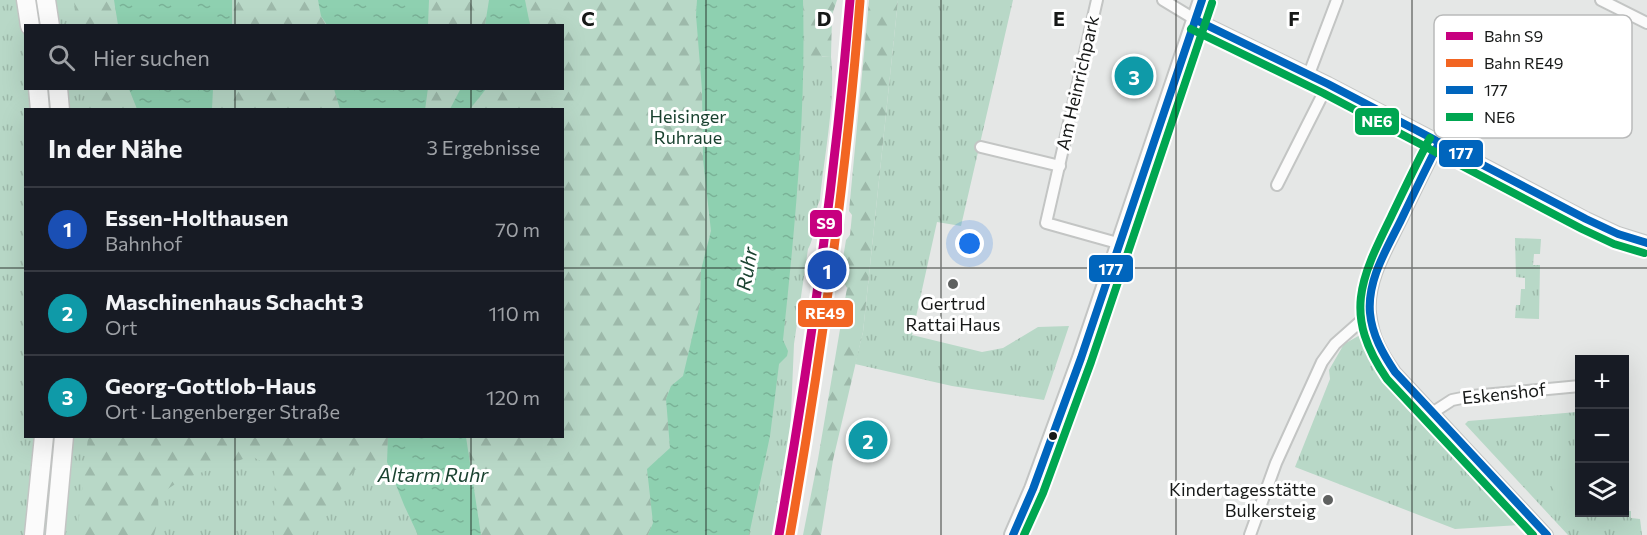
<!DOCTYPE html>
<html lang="de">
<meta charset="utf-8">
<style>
:root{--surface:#171b24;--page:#20242c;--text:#f1f3f6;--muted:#9ea1a6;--line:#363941;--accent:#db2777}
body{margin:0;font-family:Commissioner,sans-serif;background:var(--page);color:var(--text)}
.controls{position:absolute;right:18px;bottom:18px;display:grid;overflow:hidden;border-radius:0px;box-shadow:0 6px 24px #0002}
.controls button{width:54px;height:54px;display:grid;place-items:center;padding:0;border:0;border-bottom:2px solid var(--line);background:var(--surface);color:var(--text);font:30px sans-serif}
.you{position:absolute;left:970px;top:244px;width:21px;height:21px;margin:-15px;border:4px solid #fff;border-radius:50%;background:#1a73e8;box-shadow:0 0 0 9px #1a73e833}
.badge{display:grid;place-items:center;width:39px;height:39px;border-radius:50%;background:var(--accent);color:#fff;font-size:20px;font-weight:700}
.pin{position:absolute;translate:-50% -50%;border:3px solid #fff;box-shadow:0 2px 6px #0006}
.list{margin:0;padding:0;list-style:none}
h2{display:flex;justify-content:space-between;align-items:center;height:78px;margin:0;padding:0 24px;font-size:26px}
h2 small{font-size:20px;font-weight:400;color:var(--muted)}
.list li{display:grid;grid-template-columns:39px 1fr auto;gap:18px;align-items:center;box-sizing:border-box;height:84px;padding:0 24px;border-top:2px solid var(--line)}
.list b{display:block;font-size:22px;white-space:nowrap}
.list p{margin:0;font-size:20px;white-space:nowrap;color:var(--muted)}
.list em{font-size:20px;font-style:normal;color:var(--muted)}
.icon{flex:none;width:33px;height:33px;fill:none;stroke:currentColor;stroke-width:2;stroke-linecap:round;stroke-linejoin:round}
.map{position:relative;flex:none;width:1647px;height:535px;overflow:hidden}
.search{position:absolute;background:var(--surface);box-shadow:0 6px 24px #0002;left:24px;top:24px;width:540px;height:66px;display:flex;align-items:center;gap:15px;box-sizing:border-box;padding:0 21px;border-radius:0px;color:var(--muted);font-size:22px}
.panel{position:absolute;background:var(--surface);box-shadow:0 6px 24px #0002;left:24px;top:108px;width:540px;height:330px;border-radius:0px}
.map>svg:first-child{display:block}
.grass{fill:url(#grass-tufts);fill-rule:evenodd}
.forest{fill:url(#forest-firs)}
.pitch{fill:#b8d8c7}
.water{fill:url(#water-ripples)}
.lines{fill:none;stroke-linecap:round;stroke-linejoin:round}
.minor-casing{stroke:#c3c5c4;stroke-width:14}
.tertiary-casing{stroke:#c3c5c4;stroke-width:16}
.secondary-casing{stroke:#c3c5c4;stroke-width:20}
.primary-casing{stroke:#c3c5c4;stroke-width:21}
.minor{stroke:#fbfbfb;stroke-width:10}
.tertiary{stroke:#fbfbfb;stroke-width:14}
.secondary{stroke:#fbfbfb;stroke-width:16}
.primary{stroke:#fbfbfb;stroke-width:18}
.bus-1-casing{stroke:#fff;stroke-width:12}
.bus-2-casing{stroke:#fff;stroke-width:12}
.bus-1{stroke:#0065bd;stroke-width:8}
.bus-2{stroke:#00a651;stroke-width:8}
.rail-1-casing{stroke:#fff;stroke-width:14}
.rail-2-casing{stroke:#fff;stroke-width:14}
.rail-1{stroke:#c7007f;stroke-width:9}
.rail-2{stroke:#f26522;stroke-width:9}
.grid{fill:none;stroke:#171918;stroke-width:1.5;stroke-opacity:0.55}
.poi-dot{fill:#5f6160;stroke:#fff;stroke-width:2}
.bus-dot{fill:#171918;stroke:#fff;stroke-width:2}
.labels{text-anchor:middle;stroke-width:6;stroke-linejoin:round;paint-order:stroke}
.street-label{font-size:18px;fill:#171918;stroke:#fff}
.park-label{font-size:18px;fill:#19412f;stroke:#fff}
.poi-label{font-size:18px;fill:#171918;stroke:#fff}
.water-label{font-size:20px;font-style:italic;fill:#1b4331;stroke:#fff}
.key{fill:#fff;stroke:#b9baba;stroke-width:1.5}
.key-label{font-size:16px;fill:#171918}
.grid-label{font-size:20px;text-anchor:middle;font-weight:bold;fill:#171918;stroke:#fff;stroke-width:6;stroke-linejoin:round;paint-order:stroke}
.line-badge{stroke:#fff;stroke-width:2}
.badge-label{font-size:16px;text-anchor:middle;font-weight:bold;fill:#fff}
</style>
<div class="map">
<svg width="1647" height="535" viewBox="0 0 1647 535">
<defs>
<pattern id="grass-tufts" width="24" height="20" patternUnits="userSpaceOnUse" patternTransform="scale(1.5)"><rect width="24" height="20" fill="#b8d8c7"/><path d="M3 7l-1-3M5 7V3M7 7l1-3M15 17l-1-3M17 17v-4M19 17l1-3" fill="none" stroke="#9db9aa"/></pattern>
<pattern id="forest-firs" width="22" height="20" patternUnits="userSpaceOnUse" patternTransform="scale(1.5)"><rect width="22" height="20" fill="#b8d8c7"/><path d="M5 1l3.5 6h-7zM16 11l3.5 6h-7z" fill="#9db9aa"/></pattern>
<pattern id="water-ripples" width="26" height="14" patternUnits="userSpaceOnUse" patternTransform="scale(1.5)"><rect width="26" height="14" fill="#8ed0b0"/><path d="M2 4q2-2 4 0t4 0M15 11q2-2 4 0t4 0" fill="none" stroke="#7ab297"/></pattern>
</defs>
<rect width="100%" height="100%" fill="#e5e7e6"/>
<g class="grass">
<path d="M 0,0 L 828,0 L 822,57 L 831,57 C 836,99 824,157 820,200 C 812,216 817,234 808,249 L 794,344 L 790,437 L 773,535 L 0,535 ZM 26,26 L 562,26 L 562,88 L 26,88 ZM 26,110 L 562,110 L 562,436 L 26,436 Z"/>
<path d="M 898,0 L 1013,0 L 961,226 L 937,222 L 912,335 L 982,352 L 1003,348 L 1038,327 L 1069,326 L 1044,400 L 952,386 L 855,364 L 863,332 Z"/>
<path d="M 1515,238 L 1541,239 L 1540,254 L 1534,254 L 1533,265 L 1540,265 L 1539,319 L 1515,318 L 1516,305 L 1520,305 L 1521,289 L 1525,289 L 1525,278 L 1516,277 Z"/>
<path d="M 1362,334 L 1374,364 L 1400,399 L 1520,525 L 1455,529 L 1295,467 L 1330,379 L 1329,370 L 1344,344 Z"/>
<path d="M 1577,412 L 1580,433 L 1580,512 L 1631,511 L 1631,518 L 1640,519 L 1642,535 L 1568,535 L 1465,424 L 1468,421 Z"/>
</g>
<g class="forest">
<path d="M 74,0 L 114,0 L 118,25 L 76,25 Z"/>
<path d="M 232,0 L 318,0 L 321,16 L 327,25 L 232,26 Z"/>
<path d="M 429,0 L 489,0 L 485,25 L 428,26 Z"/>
<path d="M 525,0 L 697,0 L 696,16 L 702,91 L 703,159 L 711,231 L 701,270 L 700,304 L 683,376 L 671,386 L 666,399 L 670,449 L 647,469 L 653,523 L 648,535 L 481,535 L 466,437 L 562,436 L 562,110 L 470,109 L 486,89 L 562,88 L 562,26 L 530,25 Z"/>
<path d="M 803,0 L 837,0 L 832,15 L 831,57 L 805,56 Z"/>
<path d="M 869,0 L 898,0 L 863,332 L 833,460 L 821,535 L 803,535 L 818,459 L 847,288 L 840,276 L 846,240 L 850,235 L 852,215 L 849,211 Z"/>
<path d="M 213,88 L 334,89 L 340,109 L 212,110 Z"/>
<path d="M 84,89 L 129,89 L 137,109 L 86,109 Z"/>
<path d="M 428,89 L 461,89 L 450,109 L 425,110 Z"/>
<path d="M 88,437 L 388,436 L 388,437 L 387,462 C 380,462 370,460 364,463 C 349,469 325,519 311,535 L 274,535 C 273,512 276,492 274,468 L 251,456 C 219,469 185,472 158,497 L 159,517 L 154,535 L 77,535 Z"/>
</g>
<path class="pitch" d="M 1579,468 L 1580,468 L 1580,512 C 1564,505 1556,496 1548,480 L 1559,470 Z"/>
<g class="water">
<path d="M 114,0 L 232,0 L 232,25 L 118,25 Z"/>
<path d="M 318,0 L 429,0 L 428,25 L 327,25 L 321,16 Z"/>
<path d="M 489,0 L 525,0 L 530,25 L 485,25 Z"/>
<path d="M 697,0 L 803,0 C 806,114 795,227 783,340 L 788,351 L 787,356 L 779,364 L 770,436 L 749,535 L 648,535 L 653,523 L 647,469 L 670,448 L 666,399 L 671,386 L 683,376 L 700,304 L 701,270 L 711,231 L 703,159 L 702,90 L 696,15 Z"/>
<path d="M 428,88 L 425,110 L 340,109 L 334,89 Z"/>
<path d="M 461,88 L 486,88 L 486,89 L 470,109 L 450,109 Z"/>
<path d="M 129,89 L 213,89 L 212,109 L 137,109 Z"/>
<path d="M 388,437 L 466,437 L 481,535 L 418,535 L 404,505 L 387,462 Z"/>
</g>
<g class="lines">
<g class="minor-casing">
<g id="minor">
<path d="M 1097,0 L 1046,223 L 1121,244"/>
<path d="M 1163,0 L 1196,20"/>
<path d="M 1601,0 L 1647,23"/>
<path d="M 1309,74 L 1337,0"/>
<path d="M 1439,143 C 1426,168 1414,193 1402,218 C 1388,247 1367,280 1370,313 C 1373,338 1381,352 1395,372 L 1547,535"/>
<path d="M 981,147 L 1060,166"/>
<path d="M 1277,185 L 1328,84"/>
<path d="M 1432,413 L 1452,400 L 1472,396 L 1580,386"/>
<path d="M 1250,535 L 1276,463 L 1322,362 L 1335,344 L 1370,313"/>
</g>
</g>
<g class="tertiary-casing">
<path id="tertiary" d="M 1196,20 L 1328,84 L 1586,219 L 1618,234 L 1647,243"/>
</g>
<g class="secondary-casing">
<path id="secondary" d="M 1013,535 L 1033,489 L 1081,358 L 1202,0"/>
</g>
<g class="primary-casing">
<g id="primary">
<path d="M 26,0 L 30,26"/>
<path d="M 46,0 L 50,26"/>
<path d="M 38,88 L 40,110"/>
<path d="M 58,88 L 60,110"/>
<path d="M 34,535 L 44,436"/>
<path d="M 55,535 L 64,436"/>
</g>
</g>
<use href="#minor" class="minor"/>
<use href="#tertiary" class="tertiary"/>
<use href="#secondary" class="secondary"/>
<use href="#primary" class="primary"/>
<g class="bus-1-casing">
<g id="bus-1">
<path d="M 1196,20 L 1328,84 L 1586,219 L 1618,234 L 1647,243"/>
<path d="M 1439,143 C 1426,168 1414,193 1402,218 C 1388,247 1367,279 1370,313 C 1372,335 1383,354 1395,372 L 1547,535"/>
<path d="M 1013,535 L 1033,489 L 1081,358 L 1202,0"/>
</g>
</g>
<g class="bus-2-casing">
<g id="bus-2">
<path d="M 1191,29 L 1323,93 L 1582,229 L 1614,244 L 1644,253"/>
<path d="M 1430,138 C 1416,164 1404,190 1391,217 C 1360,280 1343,315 1387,379 L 1533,535"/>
<path d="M 1024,535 L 1043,493 L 1091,362 L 1212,3"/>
</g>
</g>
<use href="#bus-1" class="bus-1"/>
<use href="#bus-2" class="bus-2"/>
<g class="rail-1-casing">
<path id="rail-1" d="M 779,535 C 810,357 835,180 850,0"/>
</g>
<g class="rail-2-casing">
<path id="rail-2" d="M 790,535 C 821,358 846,180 860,1"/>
</g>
<use href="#rail-1" class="rail-1"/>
<use href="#rail-2" class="rail-2"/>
</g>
<path class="grid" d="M 235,0 L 235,26M 471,0 L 471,26M 706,0 L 706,535M 941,0 L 941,535M 1176,0 L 1176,535M 1412,0 L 1412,535M 235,88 L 235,110M 471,88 L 471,110M 0,268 L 26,268M 562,268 L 1647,268M 235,436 L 235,535M 471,436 L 471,535"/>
<g class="poi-dot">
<circle cx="953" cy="284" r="6"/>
<circle cx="1328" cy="500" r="6"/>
</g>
<circle class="bus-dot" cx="1053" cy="436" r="5"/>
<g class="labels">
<g class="street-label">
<text transform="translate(1078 83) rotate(-77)" y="6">Am Heinrichpark</text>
<text transform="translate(1504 394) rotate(-6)" y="6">Eskenshof</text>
</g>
<g class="park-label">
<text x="688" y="123">Heisinger<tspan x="688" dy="21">Ruhraue</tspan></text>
</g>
<g class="poi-label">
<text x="953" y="310">Gertrud<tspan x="953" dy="21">Rattai Haus</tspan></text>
<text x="1316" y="496" text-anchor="end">Kindertagesstätte<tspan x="1316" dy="21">Bulkersteig</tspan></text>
</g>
<g class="water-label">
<text transform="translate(747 269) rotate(-80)" y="7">Ruhr</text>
<text x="433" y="482">Altarm Ruhr</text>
</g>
</g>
<rect x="1434" y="15" width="198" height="123" rx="9" class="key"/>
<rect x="1446" y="32" width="27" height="8" fill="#c7007f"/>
<rect x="1446" y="59" width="27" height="8" fill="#f26522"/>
<rect x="1446" y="86" width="27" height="8" fill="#0065bd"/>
<rect x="1446" y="113" width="27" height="8" fill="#00a651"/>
<g class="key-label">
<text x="1484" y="42">Bahn S9</text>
<text x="1484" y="69">Bahn RE49</text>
<text x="1484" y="96">177</text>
<text x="1484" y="123">NE6</text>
</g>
<g class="grid-label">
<text x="588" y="26">C</text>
<text x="824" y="26">D</text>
<text x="1059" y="26">E</text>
<text x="1294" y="26">F</text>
</g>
<g class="line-badge">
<rect x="1354" y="107" width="46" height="29" rx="6" fill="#00a651"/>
<rect x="1438" y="139" width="46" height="29" rx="6" fill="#0065bd"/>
<rect x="809" y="209" width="34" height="29" rx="6" fill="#c7007f"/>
<rect x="1088" y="254" width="46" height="29" rx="6" fill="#0065bd"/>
<rect x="797" y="299" width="57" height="29" rx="6" fill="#f26522"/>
</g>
<g class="badge-label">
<text x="1377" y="127">NE6</text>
<text x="1461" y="159">177</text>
<text x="826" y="229">S9</text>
<text x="1111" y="275">177</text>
<text x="825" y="319">RE49</text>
</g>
</svg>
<div class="controls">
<button>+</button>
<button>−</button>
<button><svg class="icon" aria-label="layers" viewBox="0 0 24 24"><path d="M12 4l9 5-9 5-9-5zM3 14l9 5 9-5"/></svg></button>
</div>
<div class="you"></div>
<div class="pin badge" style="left:827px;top:270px;background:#1a4fb4">1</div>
<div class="pin badge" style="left:868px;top:440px;background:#0f9aa8">2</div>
<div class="pin badge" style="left:1134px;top:76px;background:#0f9aa8">3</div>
<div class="search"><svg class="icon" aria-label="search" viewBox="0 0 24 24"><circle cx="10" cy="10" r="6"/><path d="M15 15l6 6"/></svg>Hier suchen</div>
<section class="panel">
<h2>In der Nähe<small>3 Ergebnisse</small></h2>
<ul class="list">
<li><span class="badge" style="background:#1a4fb4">1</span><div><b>Essen-Holthausen</b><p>Bahnhof</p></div><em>70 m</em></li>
<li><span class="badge" style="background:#0f9aa8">2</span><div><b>Maschinenhaus Schacht 3</b><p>Ort</p></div><em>110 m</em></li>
<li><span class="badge" style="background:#0f9aa8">3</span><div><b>Georg-Gottlob-Haus</b><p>Ort · Langenberger Straße</p></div><em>120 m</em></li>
</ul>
</section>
</div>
